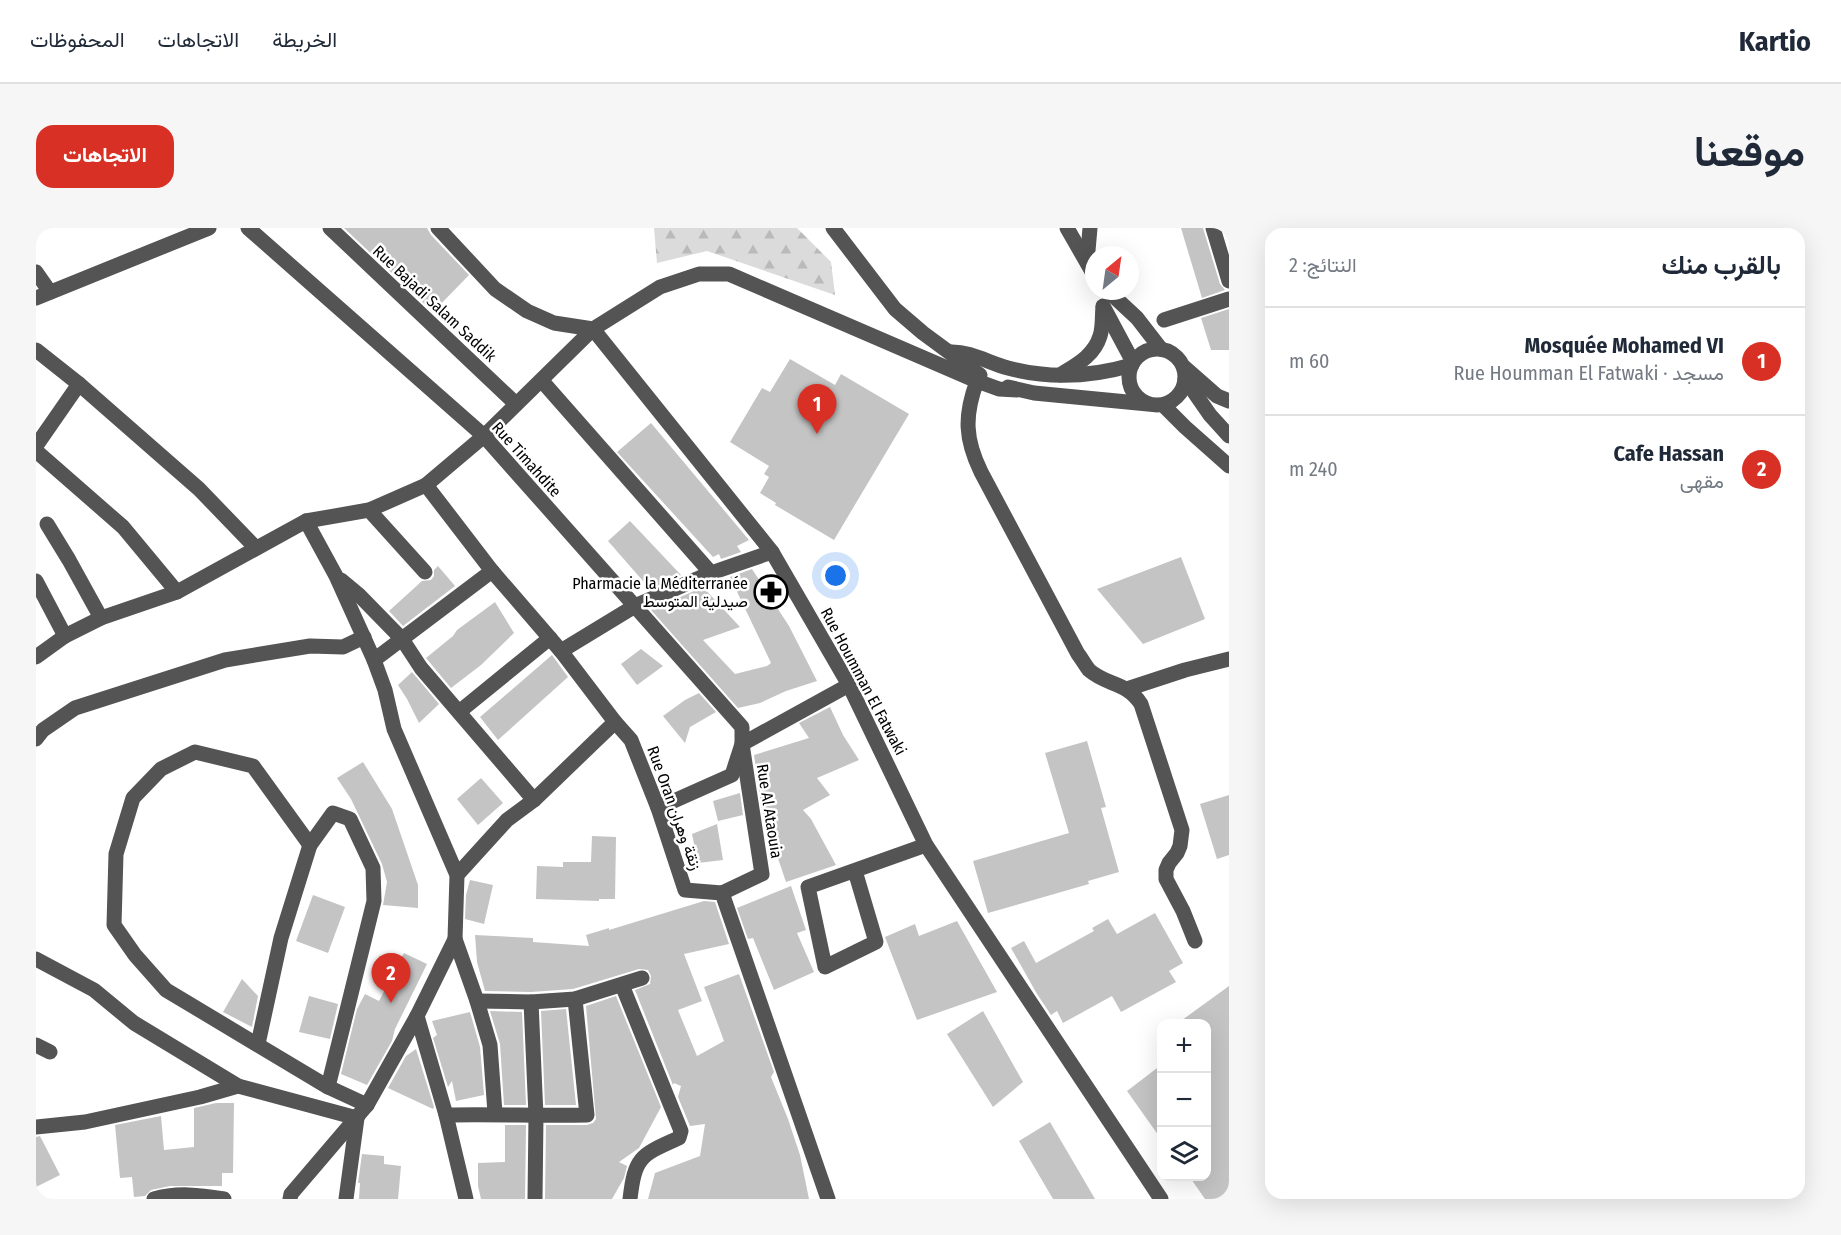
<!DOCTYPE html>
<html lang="ar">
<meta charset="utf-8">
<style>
:root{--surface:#fff;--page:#f6f6f7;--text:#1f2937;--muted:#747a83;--line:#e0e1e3;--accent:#d93025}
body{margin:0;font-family:"Fira Sans Condensed",Vazirmatn,sans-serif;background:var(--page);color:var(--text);direction:rtl}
.controls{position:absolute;right:18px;bottom:18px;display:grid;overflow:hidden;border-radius:12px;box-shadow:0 6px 24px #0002}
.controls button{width:54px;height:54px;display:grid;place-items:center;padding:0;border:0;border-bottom:2px solid var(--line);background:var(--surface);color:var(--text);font:30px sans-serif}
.compass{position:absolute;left:1049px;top:18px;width:54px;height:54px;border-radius:50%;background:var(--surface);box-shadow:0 6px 24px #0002;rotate:29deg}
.you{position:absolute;left:800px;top:348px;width:21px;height:21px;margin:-15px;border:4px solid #fff;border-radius:50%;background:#1a73e8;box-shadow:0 0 0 9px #1a73e833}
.badge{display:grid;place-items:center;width:39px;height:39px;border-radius:50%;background:var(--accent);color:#fff;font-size:20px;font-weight:700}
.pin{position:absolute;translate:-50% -50px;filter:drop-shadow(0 2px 3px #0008)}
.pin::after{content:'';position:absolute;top:32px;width:21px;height:18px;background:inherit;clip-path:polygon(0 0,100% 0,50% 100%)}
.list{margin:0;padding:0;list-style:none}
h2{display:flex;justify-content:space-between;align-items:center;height:78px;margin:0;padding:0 24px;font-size:26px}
h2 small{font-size:20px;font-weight:400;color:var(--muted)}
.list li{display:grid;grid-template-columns:39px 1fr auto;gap:18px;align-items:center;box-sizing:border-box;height:108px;padding:0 24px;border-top:2px solid var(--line)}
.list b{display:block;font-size:22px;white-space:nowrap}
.list p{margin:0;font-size:20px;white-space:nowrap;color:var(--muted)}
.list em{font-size:20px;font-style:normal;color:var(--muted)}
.icon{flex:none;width:33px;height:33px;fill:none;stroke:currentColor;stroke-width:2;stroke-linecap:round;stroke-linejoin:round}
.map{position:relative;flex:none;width:1193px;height:971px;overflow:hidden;direction:ltr;border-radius:18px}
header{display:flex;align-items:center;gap:36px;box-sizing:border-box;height:84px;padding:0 30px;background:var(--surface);border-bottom:2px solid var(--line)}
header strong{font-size:28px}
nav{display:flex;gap:33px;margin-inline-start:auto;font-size:21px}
.intro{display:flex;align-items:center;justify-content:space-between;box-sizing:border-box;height:144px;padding:0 36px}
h1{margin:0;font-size:42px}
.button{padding:15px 27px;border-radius:18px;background:var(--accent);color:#fff;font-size:21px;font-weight:700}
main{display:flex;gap:36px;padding:0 36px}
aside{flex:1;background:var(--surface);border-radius:18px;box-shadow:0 6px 24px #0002}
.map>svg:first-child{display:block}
.forest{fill:url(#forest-firs)}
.building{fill:#c4c4c4}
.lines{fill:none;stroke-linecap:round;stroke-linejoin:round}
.minor{stroke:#545454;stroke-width:15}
.labels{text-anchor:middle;stroke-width:5;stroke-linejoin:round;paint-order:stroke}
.street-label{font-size:16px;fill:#000;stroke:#fff}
.poi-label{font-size:16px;fill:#000;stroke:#fff;text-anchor:end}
</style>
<header>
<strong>Kartio</strong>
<nav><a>الخريطة</a><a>الاتجاهات</a><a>المحفوظات</a></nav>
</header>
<div class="intro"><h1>موقعنا</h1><a class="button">الاتجاهات</a></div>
<main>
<aside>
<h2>بالقرب منك<small>النتائج: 2</small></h2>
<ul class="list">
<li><span class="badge">1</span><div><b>Mosquée Mohamed VI</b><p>مسجد · Rue Houmman El Fatwaki</p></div><em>60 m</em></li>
<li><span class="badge">2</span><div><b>Cafe Hassan</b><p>مقهى</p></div><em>240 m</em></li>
</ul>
</aside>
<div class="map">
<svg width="1193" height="971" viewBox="0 0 1193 971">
<defs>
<pattern id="forest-firs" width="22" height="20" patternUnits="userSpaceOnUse" patternTransform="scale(1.5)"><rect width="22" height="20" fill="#dbdbdb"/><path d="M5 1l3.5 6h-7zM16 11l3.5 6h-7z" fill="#bababa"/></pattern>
</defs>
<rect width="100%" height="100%" fill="#fff"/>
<path class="forest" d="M 618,0 L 761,0 L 795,34 L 799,67 L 671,23 L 621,35 Z"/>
<g class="building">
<path d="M 308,0 L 391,0 L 395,7 L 433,47 L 397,84 Z"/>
<path d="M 1145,0 L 1167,0 L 1184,56 L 1189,62 L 1166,70 Z"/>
<path d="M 1193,81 L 1193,122 L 1175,122 L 1165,90 Z"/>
<path d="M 754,131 L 799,157 L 805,146 L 873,186 L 798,312 L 739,277 L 740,275 L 724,265 L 733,249 L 728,246 L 733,238 L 694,214 L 726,160 L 734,164 Z"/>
<path d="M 615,195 L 713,312 L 701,318 L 705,324 L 685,331 L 683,326 L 677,329 L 581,224 Z"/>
<path d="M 594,293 L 645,347 L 614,361 L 572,313 Z"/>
<path d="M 1145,329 L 1169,391 L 1107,416 L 1061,361 Z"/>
<path d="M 402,338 L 419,358 L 367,398 L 353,383 L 386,353 L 395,352 L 398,348 L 398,342 Z"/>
<path d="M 716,341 L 753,398 L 781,453 L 750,463 L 724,475 L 702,480 L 615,382 L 667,359 L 704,399 L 667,412 L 699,446 L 731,438 L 735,435 L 694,349 Z"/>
<path d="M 459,374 L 478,405 L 445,437 L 415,460 L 390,430 L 417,408 L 421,402 Z"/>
<path d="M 605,421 L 627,438 L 601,457 L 585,436 Z"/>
<path d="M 516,427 L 532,449 L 462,512 L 444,489 Z"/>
<path d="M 376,444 L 403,476 L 383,495 L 371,471 L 362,457 Z"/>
<path d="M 663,465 L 680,484 L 654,499 L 649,515 L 627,488 L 649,472 Z"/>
<path d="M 794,479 L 807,507 L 823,532 L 781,550 L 794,567 L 767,582 L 775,591 L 800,637 L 750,654 L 726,583 L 718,527 L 773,510 L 763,495 Z"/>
<path d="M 1051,513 L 1070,579 L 1065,580 L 1083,644 L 1052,653 L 1053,656 L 952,685 L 937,633 L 1033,605 L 1009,525 Z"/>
<path d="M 327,534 L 356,581 L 382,657 L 382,680 L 347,677 L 351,654 L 346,636 L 315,571 L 301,550 Z"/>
<path d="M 445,550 L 467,575 L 442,597 L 421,571 Z"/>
<path d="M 704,565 L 707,587 L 682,593 L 677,573 Z"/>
<path d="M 1193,567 L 1193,627 L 1181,631 L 1164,576 Z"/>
<path d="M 681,596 L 687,632 L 662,635 L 656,606 Z"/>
<path d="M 556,608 L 580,609 L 579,671 L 563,671 L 563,673 L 500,671 L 501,638 L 527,639 L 527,634 L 555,634 Z"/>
<path d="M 434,652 L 457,657 L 448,696 L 429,691 L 430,667 Z"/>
<path d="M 755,658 L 770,702 L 761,705 L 778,744 L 738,762 L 717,710 L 712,711 L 701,680 Z"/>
<path d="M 277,667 L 309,679 L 292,725 L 260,713 Z"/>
<path d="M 668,673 L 679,674 L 693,716 L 648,726 L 666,773 L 642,782 L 661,828 L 688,813 L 668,759 L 703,746 L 738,844 L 735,849 L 752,891 L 764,927 L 773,971 L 612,971 L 619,945 L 664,928 L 669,896 L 654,898 L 642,869 L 645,858 L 638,855 L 637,857 L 599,762 L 614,756 L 615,748 L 612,742 L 603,741 L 537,761 L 495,764 L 449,763 L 441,734 L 439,707 L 497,710 L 497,714 L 553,718 L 550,707 L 573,700 L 573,702 Z"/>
<path d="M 1119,685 L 1147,735 L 1133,743 L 1140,754 L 1085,784 L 1076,768 L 1027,795 L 1021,783 L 1015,787 L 1001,766 L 975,720 L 988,713 L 1000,735 L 1058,703 L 1056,700 L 1072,691 L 1081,706 Z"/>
<path d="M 921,693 L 961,764 L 881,792 L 849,709 L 879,696 L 883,708 Z"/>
<path d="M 368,725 L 391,736 L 359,801 L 356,813 L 331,857 L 305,846 L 321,781 L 329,766 L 343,773 Z"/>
<path d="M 206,751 L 222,768 L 216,799 L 187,784 Z"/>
<path d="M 1193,758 L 1193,971 L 1169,971 L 1153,948 L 1170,948 L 1170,795 L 1142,795 Z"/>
<path d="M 273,768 L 302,776 L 294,811 L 263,804 Z"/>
<path d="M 580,768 L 625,879 L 603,920 L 583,934 L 591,938 L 588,950 L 576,971 L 509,971 L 510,897 L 551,897 L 557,895 L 560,891 L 550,778 Z"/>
<path d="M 530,781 L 540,877 L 509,877 L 505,783 Z"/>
<path d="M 454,783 L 486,784 L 490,877 L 468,877 L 464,816 Z"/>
<path d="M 947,783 L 987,854 L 957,879 L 911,806 Z"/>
<path d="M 434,784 L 444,819 L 448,867 L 420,873 L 416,853 L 412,859 L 397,810 L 401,807 L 396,793 Z"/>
<path d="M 380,821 L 398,879 L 397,881 L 352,860 L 370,828 Z"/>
<path d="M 1125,837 L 1125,911 L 1091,863 Z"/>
<path d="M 180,875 L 198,875 L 197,945 L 186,945 L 186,958 L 134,958 L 115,962 L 109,968 L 98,969 L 96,949 L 84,950 L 79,897 L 125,888 L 128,922 L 158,919 L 158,880 Z"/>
<path d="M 1014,894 L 1059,971 L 1017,971 L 983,913 Z"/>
<path d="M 469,897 L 490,897 L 489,971 L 445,971 L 442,958 L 442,935 L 469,934 Z"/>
<path d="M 4,908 L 24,947 L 0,959 L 0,909 Z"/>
<path d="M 326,926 L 348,928 L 348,936 L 365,938 L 362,971 L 323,971 L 324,955 L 322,955 Z"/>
</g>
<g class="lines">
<g class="minor">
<path d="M 212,0 L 448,208 L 706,499 L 706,516 L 726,646 L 686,665"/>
<path d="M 294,0 L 480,176"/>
<path d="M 402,0 L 459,61 L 491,83 L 518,95 L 557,101 L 736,324 L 813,457 L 890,617 L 1125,971"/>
<path d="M 797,0 L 859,81 L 887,105 L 944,147"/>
<path d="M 1031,0 L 1058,47"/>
<path d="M 1177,0 L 1193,53"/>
<path d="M 1051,34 L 1054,0"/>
<path d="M 0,44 L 14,64"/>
<path d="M 1072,63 L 1101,90 L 1125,121"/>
<path d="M 0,70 L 173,0"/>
<path d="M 1067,78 L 1097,134"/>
<path d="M 1128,92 L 1193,71"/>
<circle cx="1121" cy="149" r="28"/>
<path d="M 0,122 L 43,156 L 163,261 L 219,319"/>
<path d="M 914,124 C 934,123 953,135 972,140 C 1013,151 1055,149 1096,137"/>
<path d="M 1148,139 L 1181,168 L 1193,173"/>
<path d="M 1024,147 C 1040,137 1058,128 1064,108 C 1067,100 1066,88 1067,79"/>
<path d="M 1149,151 L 1174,187 L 1193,208"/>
<path d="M 506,153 L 675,345"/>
<path d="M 941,153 C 928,188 929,211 945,244 L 1042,426 C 1046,431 1049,437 1053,442 C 1071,458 1090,453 1105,476 L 1146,602 L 1144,618 L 1141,625 L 1133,635 L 1130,642 L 1130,651 L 1147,683 L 1159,713"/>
<path d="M 972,159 L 998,165 L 1112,176"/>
<path d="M 1127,177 L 1149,199 L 1193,238"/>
<path d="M 0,218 L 43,156"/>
<path d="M 0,223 L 87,299 L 141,364"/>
<path d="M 390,257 L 456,343 L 525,423 L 579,494 L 595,512 L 622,580 L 649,662 L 686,665 L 792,971"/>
<path d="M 333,282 L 389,344"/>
<path d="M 270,293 L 300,348 L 338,432 L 349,462 L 358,501 L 421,647 L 419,711 L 441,773 L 454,817 L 459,885"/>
<path d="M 11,296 L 33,332 L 65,390"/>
<path d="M 305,352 L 323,367 L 366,411 L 385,440 L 498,572"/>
<path d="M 0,353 L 29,408"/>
<path d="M 525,423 L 599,378 L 675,345 L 736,324"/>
<path d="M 0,429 L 29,408 L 65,390 L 141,364 L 270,293 L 333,282 L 390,257 L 448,208 L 557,101 L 624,59 L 663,46 L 693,46 L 941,153 L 963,161 L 981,162"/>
<path d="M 338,432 L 456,343"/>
<path d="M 1091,461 L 1149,442 L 1193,431"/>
<path d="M 423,484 L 514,410"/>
<path d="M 0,511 L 7,502 L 39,480 L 189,432 L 274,418 L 307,419 L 328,409"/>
<path d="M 622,580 L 696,547 L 706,516 L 813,457"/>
<path d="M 274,617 L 217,538 L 159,524 L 125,541 L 97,570 L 80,626 L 78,697 L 99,727 L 130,762 L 292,859 L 331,877"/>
<path d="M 819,643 L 840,714 L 789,739 L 772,659 L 890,617"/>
<path d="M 421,647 L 471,592 L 498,572 L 579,494"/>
<path d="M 0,731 L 58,762 L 98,795 L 202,858"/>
<path d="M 586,757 L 645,903 L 643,910 C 605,927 599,928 594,971"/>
<path d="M 441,773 L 495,774 L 539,771 L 606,750"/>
<path d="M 495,774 L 500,888 L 499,971"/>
<path d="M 381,788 L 410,887 L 430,971"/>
<path d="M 222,816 L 245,710 L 274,617 L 297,585 L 314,591 L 337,640 L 338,673 L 292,859"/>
<path d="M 0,817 L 14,824"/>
<path d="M 410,887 C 457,886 504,888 551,887 L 539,771"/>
<path d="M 0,899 L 49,894 L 164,869 L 202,858 L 321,890"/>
<path d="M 118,971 C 141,964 164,967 188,971"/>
<path d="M 254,971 L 255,966 L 331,877 L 381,788 L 419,711"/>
<path d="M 310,971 L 321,890"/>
</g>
</g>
<defs>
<g id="pharmacy-ring" transform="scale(1.725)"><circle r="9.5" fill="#fff" stroke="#000" stroke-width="1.5"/><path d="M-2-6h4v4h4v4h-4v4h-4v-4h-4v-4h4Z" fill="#000"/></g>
</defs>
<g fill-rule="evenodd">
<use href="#pharmacy-ring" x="735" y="364"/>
</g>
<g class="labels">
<g class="street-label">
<text transform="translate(399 75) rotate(43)" y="6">Rue Bajadi Salam Saddik</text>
<text transform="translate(491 231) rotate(48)" y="6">Rue Timahdite</text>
<text transform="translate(828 453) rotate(62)" y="6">Rue Houmman El Fatwaki</text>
<text transform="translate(639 580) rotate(70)" y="6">Rue Oran زنقة وهران</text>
<text transform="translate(734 583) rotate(81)" y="6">Rue Al Ataouia</text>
</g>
<g class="poi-label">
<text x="712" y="361">Pharmacie la Méditerranée<tspan x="712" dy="18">صيدلية المتوسط</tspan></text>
</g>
</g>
</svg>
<div class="controls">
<button>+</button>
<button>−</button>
<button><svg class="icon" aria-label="layers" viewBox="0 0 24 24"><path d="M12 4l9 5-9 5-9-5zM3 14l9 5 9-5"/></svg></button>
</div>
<svg class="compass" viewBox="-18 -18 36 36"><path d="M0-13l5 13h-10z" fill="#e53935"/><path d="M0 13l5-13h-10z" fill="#747a83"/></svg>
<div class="you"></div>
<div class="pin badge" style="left:781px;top:206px">1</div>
<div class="pin badge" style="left:355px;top:775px">2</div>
</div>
</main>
